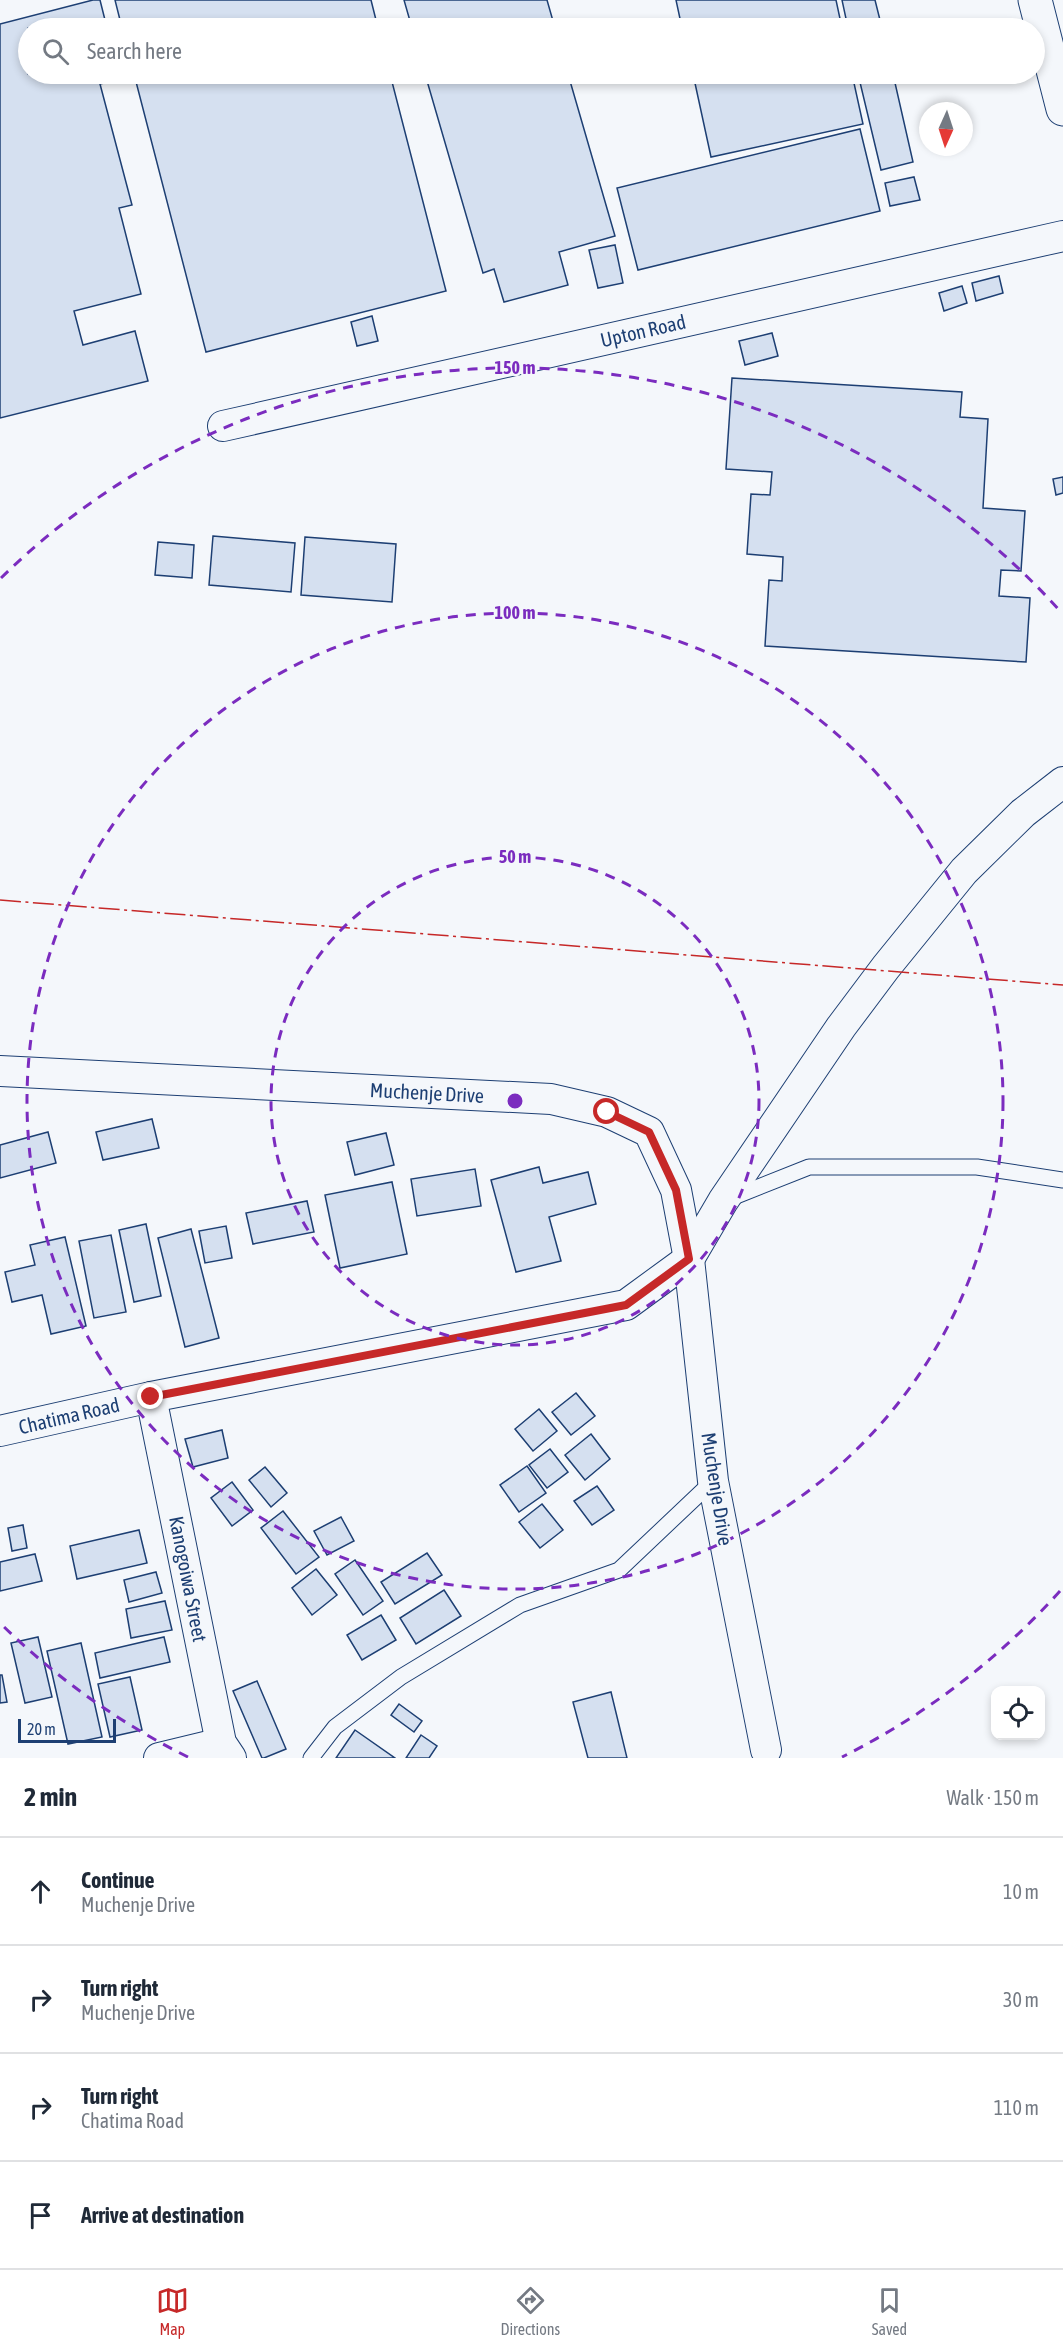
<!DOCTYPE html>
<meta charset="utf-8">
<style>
:root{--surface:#fff;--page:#f2f2f3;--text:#1f2937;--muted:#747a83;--line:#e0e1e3;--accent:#c62828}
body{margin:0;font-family:"Asap Condensed",sans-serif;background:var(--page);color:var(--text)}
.controls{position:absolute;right:18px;bottom:18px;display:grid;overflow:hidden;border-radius:12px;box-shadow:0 3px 9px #0003}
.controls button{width:54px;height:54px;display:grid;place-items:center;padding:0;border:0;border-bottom:2px solid var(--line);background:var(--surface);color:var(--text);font:30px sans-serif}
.compass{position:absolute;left:919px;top:102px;width:54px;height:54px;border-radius:50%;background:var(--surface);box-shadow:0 3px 9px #0003;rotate:183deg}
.scale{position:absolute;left:18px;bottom:15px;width:98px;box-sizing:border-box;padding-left:6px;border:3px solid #1d3f73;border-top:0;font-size:16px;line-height:21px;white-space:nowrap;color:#1d3f73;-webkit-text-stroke:4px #f4f7fb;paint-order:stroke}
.stop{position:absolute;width:18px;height:18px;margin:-14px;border:4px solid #c62828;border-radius:50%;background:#fff}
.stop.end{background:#c62828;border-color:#fff;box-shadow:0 2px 6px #0008}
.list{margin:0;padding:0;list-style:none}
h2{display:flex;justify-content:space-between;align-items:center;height:78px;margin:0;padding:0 24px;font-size:26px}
h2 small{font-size:20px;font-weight:400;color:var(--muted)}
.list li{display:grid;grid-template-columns:39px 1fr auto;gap:18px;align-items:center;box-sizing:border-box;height:108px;padding:0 24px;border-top:2px solid var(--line)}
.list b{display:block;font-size:22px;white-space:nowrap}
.list p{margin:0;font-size:20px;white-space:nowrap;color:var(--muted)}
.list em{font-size:20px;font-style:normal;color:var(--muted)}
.icon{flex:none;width:33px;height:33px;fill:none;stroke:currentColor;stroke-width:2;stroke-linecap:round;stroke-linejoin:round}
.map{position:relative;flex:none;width:1063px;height:1758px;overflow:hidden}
.search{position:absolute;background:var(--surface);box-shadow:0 3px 9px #0003;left:18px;right:18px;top:18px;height:66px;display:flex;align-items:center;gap:15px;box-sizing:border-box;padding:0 21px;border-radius:33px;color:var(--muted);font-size:22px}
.sheet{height:510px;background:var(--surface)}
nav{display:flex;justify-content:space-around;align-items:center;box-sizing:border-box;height:84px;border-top:2px solid var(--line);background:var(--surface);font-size:16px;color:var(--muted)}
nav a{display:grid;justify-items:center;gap:3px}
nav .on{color:var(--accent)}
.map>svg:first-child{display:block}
.building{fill:#d5e0f0;stroke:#1d3f73;stroke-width:1.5}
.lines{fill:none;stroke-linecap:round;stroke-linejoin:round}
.lane-casing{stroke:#1d3f73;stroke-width:17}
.street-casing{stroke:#1d3f73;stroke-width:32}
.secondary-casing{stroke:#1d3f73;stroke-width:35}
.lane{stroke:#f4f7fb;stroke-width:15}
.street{stroke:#f4f7fb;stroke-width:30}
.secondary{stroke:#f4f7fb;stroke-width:33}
.power{stroke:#c62828;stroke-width:1.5;stroke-dasharray:21 4.5 3 4.5;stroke-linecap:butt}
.route{stroke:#c62828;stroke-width:8}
.ring{fill:none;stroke:#7b2cbf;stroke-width:3;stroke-dasharray:10 8}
.labels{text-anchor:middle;stroke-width:4.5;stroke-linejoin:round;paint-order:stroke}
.street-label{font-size:20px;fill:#1d3f73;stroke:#f4f7fb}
.centre{fill:#7b2cbf;stroke:#f4f7fb;stroke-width:3}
.ring-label{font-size:18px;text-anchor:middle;font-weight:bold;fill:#7b2cbf;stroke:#f4f7fb;stroke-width:4.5;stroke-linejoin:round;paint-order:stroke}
</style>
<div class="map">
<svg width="1063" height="1758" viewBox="0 0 1063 1758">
<rect width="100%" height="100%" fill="#f4f7fb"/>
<g class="building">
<path d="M 93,0 L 100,0 L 107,28 L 28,28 L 28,74 L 119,74 L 120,79 L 100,84 L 132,205 L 119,208 L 141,294 L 74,311 L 83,345 L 135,331 L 148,381 L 0,418 L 0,24 Z"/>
<path d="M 115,0 L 371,0 L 378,28 L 122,28 Z"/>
<path d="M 404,0 L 547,0 L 555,28 L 412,28 Z"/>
<path d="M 676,0 L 836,0 L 842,28 L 682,28 Z"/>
<path d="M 842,0 L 875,0 L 882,28 L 848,28 Z"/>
<path d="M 134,74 L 390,74 L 446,291 L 206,352 Z"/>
<path d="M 425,74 L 568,74 L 615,236 L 559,252 L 568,285 L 504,302 L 494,269 L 483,273 Z"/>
<path d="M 693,74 L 852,74 L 863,124 L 711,157 Z"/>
<path d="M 858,74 L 893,74 L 913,162 L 881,170 Z"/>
<path d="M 860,129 L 880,211 L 638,270 L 617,188 Z"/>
<path d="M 914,177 L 920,200 L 890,206 L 885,183 Z"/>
<path d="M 615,245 L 623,283 L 598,288 L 589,250 Z"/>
<path d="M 999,276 L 1003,293 L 976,301 L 972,283 Z"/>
<path d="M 962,286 L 967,303 L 944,311 L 939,293 Z"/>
<path d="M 372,316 L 378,341 L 357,346 L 351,322 Z"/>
<path d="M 772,333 L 778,356 L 745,365 L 739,341 Z"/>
<path d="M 732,378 L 962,392 L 960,417 L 988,419 L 983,508 L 1025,511 L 1021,571 L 1001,570 L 999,596 L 1030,598 L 1026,662 L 765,646 L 769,580 L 782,581 L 783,557 L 747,554 L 751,494 L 770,495 L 772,472 L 726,469 Z"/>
<path d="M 1063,477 L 1063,493 L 1056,495 L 1053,479 Z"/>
<path d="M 213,536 L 295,543 L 291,592 L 209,585 Z"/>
<path d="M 305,537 L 396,544 L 392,602 L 301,595 Z"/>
<path d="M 158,542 L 194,545 L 192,578 L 155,575 Z"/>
<path d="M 152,1119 L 159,1148 L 103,1160 L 96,1132 Z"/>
<path d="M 48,1132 L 56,1163 L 0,1178 L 0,1145 Z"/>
<path d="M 386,1133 L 394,1165 L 355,1175 L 347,1142 Z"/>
<path d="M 539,1167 L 543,1183 L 588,1172 L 596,1204 L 549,1217 L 561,1261 L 516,1272 L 491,1180 Z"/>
<path d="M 475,1169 L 481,1206 L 417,1216 L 411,1179 Z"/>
<path d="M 392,1182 L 407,1254 L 340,1268 L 325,1195 Z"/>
<path d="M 307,1201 L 314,1232 L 253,1244 L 246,1213 Z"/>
<path d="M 146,1224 L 161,1296 L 134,1302 L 119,1230 Z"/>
<path d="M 226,1226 L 232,1258 L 205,1263 L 199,1231 Z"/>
<path d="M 191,1229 L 219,1338 L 185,1347 L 158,1238 Z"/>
<path d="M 111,1235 L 126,1312 L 94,1318 L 79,1241 Z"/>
<path d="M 65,1237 L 86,1326 L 51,1334 L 42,1295 L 12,1302 L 5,1272 L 35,1265 L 30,1245 Z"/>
<path d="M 576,1393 L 595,1416 L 571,1435 L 552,1412 Z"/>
<path d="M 539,1409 L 557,1431 L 533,1451 L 515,1429 Z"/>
<path d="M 222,1430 L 228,1458 L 193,1467 L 185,1439 Z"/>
<path d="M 591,1434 L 610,1459 L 585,1480 L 565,1455 Z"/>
<path d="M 550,1449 L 568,1472 L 547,1488 L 529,1465 Z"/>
<path d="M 527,1466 L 546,1493 L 519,1512 L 500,1485 Z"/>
<path d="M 265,1467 L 287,1493 L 271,1507 L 249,1480 Z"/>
<path d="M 232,1482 L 253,1510 L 232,1526 L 211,1498 Z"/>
<path d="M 597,1486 L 614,1510 L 592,1525 L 574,1501 Z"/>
<path d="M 542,1504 L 563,1530 L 540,1548 L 519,1522 Z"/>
<path d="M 283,1511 L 319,1557 L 296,1574 L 261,1528 Z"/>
<path d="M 341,1517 L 354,1541 L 327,1555 L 314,1531 Z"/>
<path d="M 23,1525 L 27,1548 L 12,1551 L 8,1528 Z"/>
<path d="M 139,1530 L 147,1563 L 77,1579 L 70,1546 Z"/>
<path d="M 427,1553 L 442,1575 L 395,1604 L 381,1582 Z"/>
<path d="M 35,1554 L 42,1581 L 0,1591 L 0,1562 Z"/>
<path d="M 355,1560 L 383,1601 L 363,1615 L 335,1574 Z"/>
<path d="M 316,1569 L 337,1595 L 312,1615 L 292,1588 Z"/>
<path d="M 156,1572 L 162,1593 L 129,1602 L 124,1580 Z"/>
<path d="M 444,1590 L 461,1616 L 416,1644 L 400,1618 Z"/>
<path d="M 165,1601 L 172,1630 L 131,1638 L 126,1609 Z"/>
<path d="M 381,1615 L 396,1640 L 362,1660 L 347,1635 Z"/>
<path d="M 38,1637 L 52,1697 L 25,1703 L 11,1643 Z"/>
<path d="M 164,1637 L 170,1662 L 100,1678 L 95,1653 Z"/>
<path d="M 81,1643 L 102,1737 L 68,1744 L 47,1651 Z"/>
<path d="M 0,1675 L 2,1675 L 7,1702 L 0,1703 Z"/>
<path d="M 130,1677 L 142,1730 L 110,1737 L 98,1684 Z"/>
<path d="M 257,1681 L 286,1749 L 264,1758 L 262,1758 L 233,1691 Z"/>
<path d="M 611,1692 L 627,1758 L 588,1758 L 573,1702 Z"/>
<path d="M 399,1704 L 422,1721 L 414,1732 L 391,1715 Z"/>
<path d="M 355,1730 L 395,1758 L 336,1758 Z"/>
<path d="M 421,1735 L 437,1746 L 429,1758 L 406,1758 Z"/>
</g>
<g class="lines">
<g class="lane-casing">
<g id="lane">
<path d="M 731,1198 L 809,1167 L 977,1167 L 1063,1180"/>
<path d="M 311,1758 L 335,1727 L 401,1677 L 520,1605 L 619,1570 L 713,1481"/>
</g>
</g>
<g class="street-casing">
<g id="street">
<path d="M 223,426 L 1063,236"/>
<path d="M 0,1071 L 551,1099 L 607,1112 L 649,1132 L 676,1190 L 689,1259 L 713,1481 L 766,1750"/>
<path d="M 151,1397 L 221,1743 L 231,1758"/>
<path d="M 0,1431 L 151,1397 L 626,1305 L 689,1259 L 723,1201 L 841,1027 L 886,967 L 964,871 L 1023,813 L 1063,782"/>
<path d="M 159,1758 L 221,1743"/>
</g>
</g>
<g class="secondary-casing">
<path id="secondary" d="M 1035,0 L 1063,109"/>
</g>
<use href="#lane" class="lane"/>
<use href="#street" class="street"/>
<use href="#secondary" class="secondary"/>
<path class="power" d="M 0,900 L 1063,985"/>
</g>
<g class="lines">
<path class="route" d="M 151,1397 L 626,1305 L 689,1259 L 676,1190 L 649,1132 L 607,1112"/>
</g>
<g class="ring">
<circle cx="515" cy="1101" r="244"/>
<circle cx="515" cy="1101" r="488"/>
<path d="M1060 1591A733 733 0 0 1 842 1757M188 1757A733 733 0 0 1 1 1624M1 578A733 733 0 0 1 1060 611"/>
</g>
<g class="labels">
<g class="street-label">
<text transform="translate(643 331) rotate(-13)" y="7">Upton Road</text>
<text transform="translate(427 1093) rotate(3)" y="7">Muchenje Drive</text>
<text transform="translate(69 1416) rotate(-13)" y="7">Chatima Road</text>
<text transform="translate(717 1489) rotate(81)" y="7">Muchenje Drive</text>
<text transform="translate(188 1579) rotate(79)" y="7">Kanogoiwa Street</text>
</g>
</g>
<circle cx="515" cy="1101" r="9" class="centre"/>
<g class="ring-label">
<text x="515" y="374">150 m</text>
<text x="515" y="619">100 m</text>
<text x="515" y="863">50 m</text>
</g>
</svg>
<div class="controls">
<button><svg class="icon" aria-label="locate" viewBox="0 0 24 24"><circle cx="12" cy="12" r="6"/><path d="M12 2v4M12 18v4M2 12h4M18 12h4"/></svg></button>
</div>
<svg class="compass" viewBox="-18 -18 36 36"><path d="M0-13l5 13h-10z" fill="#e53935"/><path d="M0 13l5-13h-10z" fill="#747a83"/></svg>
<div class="scale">20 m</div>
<div class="stop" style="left:607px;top:1112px"></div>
<div class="stop end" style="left:151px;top:1397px"></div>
<div class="search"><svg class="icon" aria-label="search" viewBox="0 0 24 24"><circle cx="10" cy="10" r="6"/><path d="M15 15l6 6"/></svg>Search here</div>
</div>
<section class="sheet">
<h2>2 min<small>Walk · 150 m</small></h2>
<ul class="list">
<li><svg class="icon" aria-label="ahead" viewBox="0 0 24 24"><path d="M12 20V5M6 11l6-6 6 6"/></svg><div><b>Continue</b><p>Muchenje Drive</p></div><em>10 m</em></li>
<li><svg class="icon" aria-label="right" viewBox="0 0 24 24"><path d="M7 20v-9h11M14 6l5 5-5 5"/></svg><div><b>Turn right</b><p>Muchenje Drive</p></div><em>30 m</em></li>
<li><svg class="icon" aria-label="right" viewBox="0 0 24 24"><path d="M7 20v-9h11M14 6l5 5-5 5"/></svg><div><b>Turn right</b><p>Chatima Road</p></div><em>110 m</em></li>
<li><svg class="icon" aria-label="arrive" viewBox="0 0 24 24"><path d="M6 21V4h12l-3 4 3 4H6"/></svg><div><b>Arrive at destination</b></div></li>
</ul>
</section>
<nav>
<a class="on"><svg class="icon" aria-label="map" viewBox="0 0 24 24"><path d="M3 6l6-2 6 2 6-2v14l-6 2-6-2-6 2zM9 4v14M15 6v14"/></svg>Map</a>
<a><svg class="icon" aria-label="directions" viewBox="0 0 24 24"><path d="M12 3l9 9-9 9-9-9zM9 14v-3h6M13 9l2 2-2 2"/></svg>Directions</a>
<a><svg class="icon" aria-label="saved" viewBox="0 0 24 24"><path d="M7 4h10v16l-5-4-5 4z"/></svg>Saved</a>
</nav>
